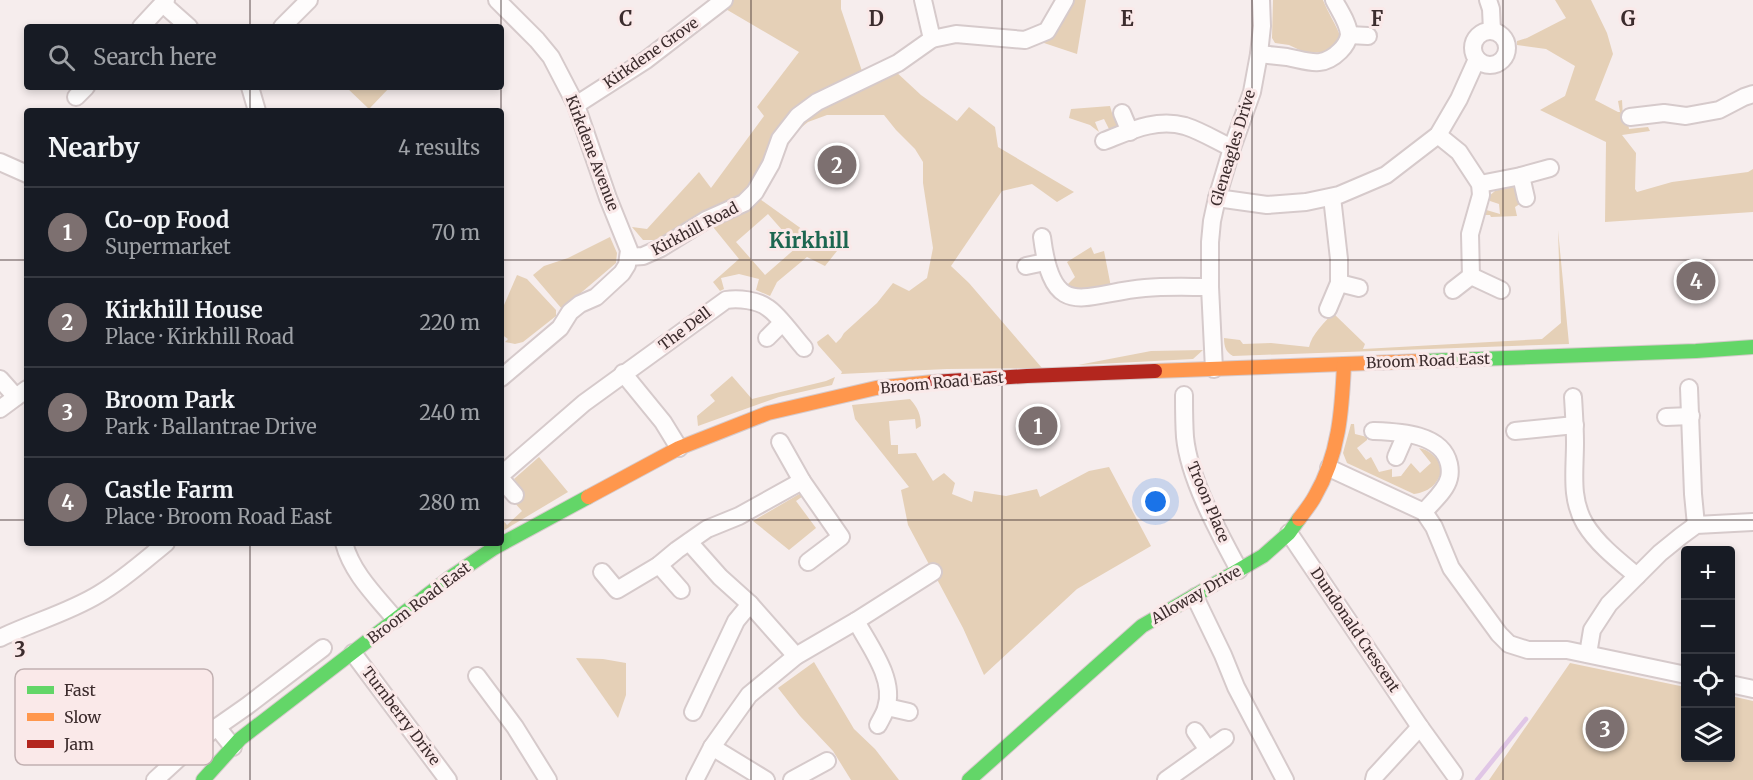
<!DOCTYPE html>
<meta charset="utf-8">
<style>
:root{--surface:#171b24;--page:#20242c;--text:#f1f3f6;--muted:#9ea1a6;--line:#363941;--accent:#7d7070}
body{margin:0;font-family:Merriweather,serif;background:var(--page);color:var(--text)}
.controls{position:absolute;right:18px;bottom:18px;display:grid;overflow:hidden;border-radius:6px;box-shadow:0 3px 9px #0003}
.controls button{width:54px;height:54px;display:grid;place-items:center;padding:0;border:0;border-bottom:2px solid var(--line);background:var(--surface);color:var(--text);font:30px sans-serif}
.you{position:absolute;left:1156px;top:502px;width:21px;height:21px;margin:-15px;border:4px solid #fff;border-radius:50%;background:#1a73e8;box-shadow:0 0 0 9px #1a73e833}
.badge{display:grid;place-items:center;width:39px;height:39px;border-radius:50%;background:var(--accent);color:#fff;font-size:20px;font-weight:700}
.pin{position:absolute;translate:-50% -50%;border:3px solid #fff;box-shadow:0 2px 6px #0006}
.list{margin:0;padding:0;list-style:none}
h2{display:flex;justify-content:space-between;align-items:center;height:78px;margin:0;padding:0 24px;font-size:26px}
h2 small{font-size:20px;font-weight:400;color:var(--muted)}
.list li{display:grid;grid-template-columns:39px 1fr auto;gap:18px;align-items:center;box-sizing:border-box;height:90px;padding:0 24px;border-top:2px solid var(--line)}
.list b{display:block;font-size:22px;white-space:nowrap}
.list p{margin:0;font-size:20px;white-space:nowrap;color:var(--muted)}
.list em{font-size:20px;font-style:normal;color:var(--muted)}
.icon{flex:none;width:33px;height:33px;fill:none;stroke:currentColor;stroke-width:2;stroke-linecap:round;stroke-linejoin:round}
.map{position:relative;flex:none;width:1753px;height:780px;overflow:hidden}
.search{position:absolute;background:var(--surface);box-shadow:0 3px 9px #0003;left:24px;top:24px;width:480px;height:66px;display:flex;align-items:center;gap:15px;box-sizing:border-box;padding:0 21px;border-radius:6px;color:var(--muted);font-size:22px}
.panel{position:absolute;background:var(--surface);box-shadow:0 3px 9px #0003;left:24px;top:108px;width:480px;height:438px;border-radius:6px}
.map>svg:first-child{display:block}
.green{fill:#e5d0b7;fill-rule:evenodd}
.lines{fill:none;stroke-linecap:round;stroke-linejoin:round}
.stream{stroke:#e0c6e6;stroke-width:4.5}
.street-casing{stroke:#d6cacb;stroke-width:20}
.fast-casing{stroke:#d6cacb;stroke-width:16}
.slow-casing{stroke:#d6cacb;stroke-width:16}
.jam-casing{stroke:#d6cacb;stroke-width:16}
.street{stroke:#fefcfc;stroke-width:16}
.fast{stroke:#63d668;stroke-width:14}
.slow{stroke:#ff974d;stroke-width:14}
.jam{stroke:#b3261e;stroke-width:14}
.grid{fill:none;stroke:#3c2c2d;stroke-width:1.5;stroke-opacity:0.55}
.labels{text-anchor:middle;stroke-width:6;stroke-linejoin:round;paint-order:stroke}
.street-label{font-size:15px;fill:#3c2c2d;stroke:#fae9e9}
.district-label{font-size:21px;font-weight:bold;fill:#1c6650;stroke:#fae9e9}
.key{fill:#fae9e9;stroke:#c1b0b1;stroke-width:1.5}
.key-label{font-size:16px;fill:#3c2c2d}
.grid-label{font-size:20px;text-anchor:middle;font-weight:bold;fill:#3c2c2d;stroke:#fae9e9;stroke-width:6;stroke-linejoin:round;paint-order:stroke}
</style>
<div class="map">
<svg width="1753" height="780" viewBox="0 0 1753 780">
<rect width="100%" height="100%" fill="#f6eded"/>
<g class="green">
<path d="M 734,0 L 841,0 L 841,9 L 864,77 L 822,94 L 753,189 L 663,237 L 654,240 L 643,240 L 632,227 L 647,229 L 699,172 L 711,188 L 764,116 L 757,107 L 799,52 L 724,8 Z"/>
<path d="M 1069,0 L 1086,0 L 1077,54 L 1044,43 L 1028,43 Z"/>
<path d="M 1273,0 L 1323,0 C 1328,13 1336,24 1341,38 L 1328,52 L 1306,53 L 1289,45 L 1275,43 L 1272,38 Z"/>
<path d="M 1555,0 L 1591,0 L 1607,33 L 1613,54 L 1595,100 L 1618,112 L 1620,112 L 1618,101 L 1622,100 L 1623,118 L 1627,118 L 1629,129 L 1648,127 L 1650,131 L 1622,135 L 1636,153 L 1635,189 L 1637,192 L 1672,182 L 1748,172 L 1753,169 L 1753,212 L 1605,222 L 1606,142 L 1540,110 L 1565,96 L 1575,66 L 1546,49 L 1517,45 L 1517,41 L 1527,38 L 1566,18 Z"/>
<path d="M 894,70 L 921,95 L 957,121 L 969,107 L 995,127 L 998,147 L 1074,192 L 1057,202 L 1032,184 L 1002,191 L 951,266 L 969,283 L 1042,368 L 947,369 L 841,374 L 842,372 L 818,345 L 817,342 L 828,334 L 836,343 L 841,338 L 844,333 L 877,303 L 893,283 L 909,291 L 927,278 L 933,248 L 923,183 L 923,162 L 915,149 L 896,130 L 884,115 L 827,115 L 808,122 L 792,135 L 757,197 L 806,232 L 837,251 L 825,266 L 807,257 L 777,282 L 770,296 L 756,290 L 759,279 L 739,274 L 721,278 L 724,289 L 720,291 L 713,282 L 739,259 L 709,222 L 744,204 L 783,144 L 809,112 ZM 768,214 L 797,247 L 765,275 L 736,242 Z"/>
<path d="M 346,87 L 390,87 L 369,109 Z"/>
<path d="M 1110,106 L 1112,113 L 1118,114 C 1120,124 1120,127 1111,133 L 1104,119 L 1095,122 L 1099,132 L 1090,125 L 1069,118 L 1071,109 Z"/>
<path d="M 1510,186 C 1518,189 1520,194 1523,202 L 1515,207 L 1517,216 L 1491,217 L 1490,215 L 1480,215 L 1483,209 L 1500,214 L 1499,204 L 1490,201 L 1488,197 L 1495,191 Z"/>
<path d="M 1558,230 L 1569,344 L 1233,356 C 1226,352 1224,347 1224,338 L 1240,340 L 1243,344 L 1271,343 L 1309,347 C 1312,334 1324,323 1333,313 L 1365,344 L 1363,349 L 1542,339 L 1561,323 Z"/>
<path d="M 610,237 L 617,253 L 616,263 L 562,309 L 533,275 L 544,266 L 568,258 Z"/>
<path d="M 1091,247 L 1094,254 L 1104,251 L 1111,287 L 1086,293 L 1065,287 L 1075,277 L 1067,262 Z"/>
<path d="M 517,275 L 527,279 L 556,310 L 556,316 L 523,342 L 515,344 L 505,342 L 508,339 L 501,334 L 501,312 Z"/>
<path d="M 1203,350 L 1193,359 L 1078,365 L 1151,351 Z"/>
<path d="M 732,376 L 752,399 L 826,381 L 835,377 L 832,385 L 779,397 L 698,426 L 697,416 L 715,401 L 710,395 Z"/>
<path d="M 910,399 C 918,408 921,415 921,426 L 916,429 L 915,419 L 889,421 L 891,445 L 898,445 L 898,454 L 916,453 L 933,481 L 944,473 L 955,483 L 952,494 L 972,502 L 974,491 L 1006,496 L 1037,489 L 1040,497 L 1089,471 L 1109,467 L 1151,546 L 1077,589 L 984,675 L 963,628 L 908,525 L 901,490 L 909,487 L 855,419 L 852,405 Z"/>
<path d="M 1351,424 L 1354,424 L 1355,434 L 1367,437 L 1367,440 L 1357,448 L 1366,460 L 1371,457 L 1379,472 L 1392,469 L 1392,477 L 1401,476 L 1411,463 L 1420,473 L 1431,463 L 1419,448 C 1430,450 1437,458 1443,467 C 1438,483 1432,491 1414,494 L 1347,463 L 1343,453 Z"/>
<path d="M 539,457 L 568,492 L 501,532 L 501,518 L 507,525 L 522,511 L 513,501 L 523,491 L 514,479 Z"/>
<path d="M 801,493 L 803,496 L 796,501 L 816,528 L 789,550 L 753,521 Z"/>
<path d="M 576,658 L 603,659 L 626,663 L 626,695 L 618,718 Z"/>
<path d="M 814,662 L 854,729 L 875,749 L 899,780 L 851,780 L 833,751 L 800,716 L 778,688 Z"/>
<path d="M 1570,663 L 1685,687 L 1686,758 L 1730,758 L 1731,696 L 1753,701 L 1753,780 L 1489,780 Z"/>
</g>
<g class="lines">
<path class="stream" d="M 1477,780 L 1526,719"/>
<g class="street-casing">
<g id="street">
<path d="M 497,0 L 537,40 L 551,57 L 576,105 L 608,198 L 629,250 L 627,265 L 622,273 L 596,297 L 580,304 L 570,312 L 560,328 L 501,378"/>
<path d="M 923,0 L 932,39"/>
<path d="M 1488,0 L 1491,9 L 1492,31"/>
<path d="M 163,4 L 189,27"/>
<path d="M 141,27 L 166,0"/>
<path d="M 282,27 L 309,0"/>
<circle cx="1490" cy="48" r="17"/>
<path d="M 1349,35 L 1368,36"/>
<path d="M 1259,54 C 1268,55 1278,56 1287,57 C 1308,61 1322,69 1340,51 C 1344,47 1348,41 1349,35 C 1349,24 1339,10 1334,0"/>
<path d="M 250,87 L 257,111"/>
<path d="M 76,97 L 86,87"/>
<path d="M 576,105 L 646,60 L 724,0"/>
<path d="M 1122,113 L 1130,132"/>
<path d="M 1630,117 L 1664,113 L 1686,116 L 1719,110 L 1744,97 L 1753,94"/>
<path d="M 1438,135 L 1459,152 L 1480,184 L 1481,195 L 1470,234 L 1471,276 L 1501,290"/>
<path d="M 1104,141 C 1130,131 1156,118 1185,126 C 1201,131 1217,141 1232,148"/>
<path d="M 0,162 L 27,174"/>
<path d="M 1521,176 L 1526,198"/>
<path d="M 1480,184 L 1521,176 L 1550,168"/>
<path d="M 1217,198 L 1267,205 L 1306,202 L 1339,195 L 1386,175 L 1438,135 L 1459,99 L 1477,59"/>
<path d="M 1042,237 C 1053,324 1084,293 1145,288 C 1166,286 1189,287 1210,287"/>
<path d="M 629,257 L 643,256 L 661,248 L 706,220 L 744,203 L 755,192 L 771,164 L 780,139 L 798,116 L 817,102 L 898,63 L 932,39 L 956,34 L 1025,40 L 1047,31 L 1065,0"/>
<path d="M 1026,266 L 1045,262"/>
<path d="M 1339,283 L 1359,288"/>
<path d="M 1453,290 L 1471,276"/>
<path d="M 1328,309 L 1339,283 L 1339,259 L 1332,197"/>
<path d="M 767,338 L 782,323"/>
<path d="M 1214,369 L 1210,287 L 1210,242 L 1212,221 L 1217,198 L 1232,148 L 1252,92 L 1259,54 L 1262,26 L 1261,0"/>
<path d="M 623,373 L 663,422 L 679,448"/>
<path d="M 0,379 L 16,397"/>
<path d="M 1689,388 L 1693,494 L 1696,525"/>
<path d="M 1184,395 C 1184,409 1184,423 1185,437 C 1189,479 1219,533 1239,570"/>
<path d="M 1573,397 C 1574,413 1575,428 1575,443 C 1575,471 1570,499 1585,524 C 1598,545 1619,561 1637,576"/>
<path d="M 0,409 L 27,389"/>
<path d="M 1666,417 L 1691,416"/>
<path d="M 1373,431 C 1399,432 1442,433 1449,464 C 1450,469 1450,474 1449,478 C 1446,491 1432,502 1424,512"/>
<path d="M 1515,431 L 1575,425"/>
<path d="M 780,442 L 802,481"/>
<path d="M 1396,457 L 1406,434"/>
<path d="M 1329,468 L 1424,512 L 1434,527 L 1451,568 L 1499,634 L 1509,644 L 1528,650 L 1567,650 L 1686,675"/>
<path d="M 501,475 L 584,403 L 726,300 C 738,298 758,300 768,308 C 779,315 794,337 804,348"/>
<path d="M 501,479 L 515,495"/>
<path d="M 1289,533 L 1420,727 L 1454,774"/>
<path d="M 689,542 L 720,577 L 750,604 L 796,656"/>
<path d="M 344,543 C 352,573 375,595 395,619"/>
<path d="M 659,565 L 681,590"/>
<path d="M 602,572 L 617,590 L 659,565 L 677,550 L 707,529 L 739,516 L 802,481 L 841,537 L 808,562"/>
<path d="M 1195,597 L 1223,655 L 1236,687 L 1285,780"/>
<path d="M 856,621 C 869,645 896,680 886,708 C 885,713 881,719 878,725"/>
<path d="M 0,638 C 33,622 68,613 99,594 C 123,580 144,561 166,543"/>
<path d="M 353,653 L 448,780"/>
<path d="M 1588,654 L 1592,630 L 1609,604 L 1660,553 L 1681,536 L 1696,525 L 1753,522"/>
<path d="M 477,676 L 515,727 L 548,780"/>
<path d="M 1730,684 L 1753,689"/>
<path d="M 887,707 L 909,712"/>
<path d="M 693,712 L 736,621 L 750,604"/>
<path d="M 1195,731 L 1208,750"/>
<path d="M 233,747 L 217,727 L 247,706 L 323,648"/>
<path d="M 712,747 L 766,780"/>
<path d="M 155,780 L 192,746 L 217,727"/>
<path d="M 695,780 L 712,747 L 749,695 L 796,656 L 856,621 L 933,572"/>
<path d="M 792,780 L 827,761"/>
<path d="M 1166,780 L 1225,738"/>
<path d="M 1374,780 L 1375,776 L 1420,727"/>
</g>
</g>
<g class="fast-casing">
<g id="fast">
<path d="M 1424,361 L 1696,351 L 1753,347"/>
<path d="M 203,780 L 240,739 L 448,579 L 494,548 L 588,497"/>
<path d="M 969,780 L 1142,626 L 1263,556 L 1289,533 L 1299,519"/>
</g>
</g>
<g class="slow-casing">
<g id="slow">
<path d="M 1155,371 L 1424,361"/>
<path d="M 588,497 L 679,448 L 768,413 L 876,388 L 933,382"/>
<path d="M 1299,519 C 1304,512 1311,504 1315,496 C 1339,455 1342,410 1344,364"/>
</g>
</g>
<g class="jam-casing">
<path id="jam" d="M 933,382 L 1027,376 L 1155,371"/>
</g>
<use href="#street" class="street"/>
<use href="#fast" class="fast"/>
<use href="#slow" class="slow"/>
<use href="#jam" class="jam"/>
</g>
<path class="grid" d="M 250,0 L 250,27M 501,0 L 501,27M 751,0 L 751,780M 1002,0 L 1002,780M 1252,0 L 1252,780M 1503,0 L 1503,780M 250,87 L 250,111M 501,87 L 501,111M 0,260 L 27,260M 501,260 L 1753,260M 0,520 L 27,520M 501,520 L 1753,520M 250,543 L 250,780M 501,543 L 501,780"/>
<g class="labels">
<g class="street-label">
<text transform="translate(651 53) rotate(-35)" y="5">Kirkdene Grove</text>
<text transform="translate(1233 148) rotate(-73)" y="5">Gleneagles Drive</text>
<text transform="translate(592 153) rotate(69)" y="5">Kirkdene Avenue</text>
<text transform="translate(695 229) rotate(-28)" y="5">Kirkhill Road</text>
<text transform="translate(685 329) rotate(-37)" y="5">The Dell</text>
<text transform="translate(1428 361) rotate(-2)" y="5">Broom Road East</text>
<text transform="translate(942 383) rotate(-5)" y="5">Broom Road East</text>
<text transform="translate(1208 502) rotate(67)" y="5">Troon Place</text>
<text transform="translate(1196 595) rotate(-30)" y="5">Alloway Drive</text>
<text transform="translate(419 603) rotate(-37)" y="5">Broom Road East</text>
<text transform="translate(1355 630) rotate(56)" y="5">Dundonald Crescent</text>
<text transform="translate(401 716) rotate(53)" y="5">Turnberry Drive</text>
</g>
<g class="district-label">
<text x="809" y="248">Kirkhill</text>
</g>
</g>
<rect x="15" y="669" width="198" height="96" rx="9" class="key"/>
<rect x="27" y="686" width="27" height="8" fill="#63d668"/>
<rect x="27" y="713" width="27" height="8" fill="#ff974d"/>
<rect x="27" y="740" width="27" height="8" fill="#b3261e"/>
<g class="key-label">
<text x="64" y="696">Fast</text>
<text x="64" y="723">Slow</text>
<text x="64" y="750">Jam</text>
</g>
<g class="grid-label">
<text x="626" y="26">C</text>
<text x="876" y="26">D</text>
<text x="1127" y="26">E</text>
<text x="1377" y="26">F</text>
<text x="1628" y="26">G</text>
<text x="20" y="657">3</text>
</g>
</svg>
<div class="controls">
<button>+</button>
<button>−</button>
<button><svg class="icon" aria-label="locate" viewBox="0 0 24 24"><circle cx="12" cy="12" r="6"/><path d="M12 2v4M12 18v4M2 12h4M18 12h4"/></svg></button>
<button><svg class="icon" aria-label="layers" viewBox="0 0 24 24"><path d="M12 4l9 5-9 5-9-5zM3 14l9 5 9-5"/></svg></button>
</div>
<div class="you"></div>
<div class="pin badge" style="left:1038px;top:426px">1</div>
<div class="pin badge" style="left:837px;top:165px">2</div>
<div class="pin badge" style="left:1605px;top:729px">3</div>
<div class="pin badge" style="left:1696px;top:281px">4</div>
<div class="search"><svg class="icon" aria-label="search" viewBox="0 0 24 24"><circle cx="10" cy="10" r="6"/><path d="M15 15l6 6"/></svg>Search here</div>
<section class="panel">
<h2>Nearby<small>4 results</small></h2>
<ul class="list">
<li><span class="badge">1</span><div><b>Co-op Food</b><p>Supermarket</p></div><em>70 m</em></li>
<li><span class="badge">2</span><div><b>Kirkhill House</b><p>Place · Kirkhill Road</p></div><em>220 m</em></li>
<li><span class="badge">3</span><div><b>Broom Park</b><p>Park · Ballantrae Drive</p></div><em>240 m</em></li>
<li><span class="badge">4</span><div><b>Castle Farm</b><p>Place · Broom Road East</p></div><em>280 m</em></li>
</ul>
</section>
</div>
